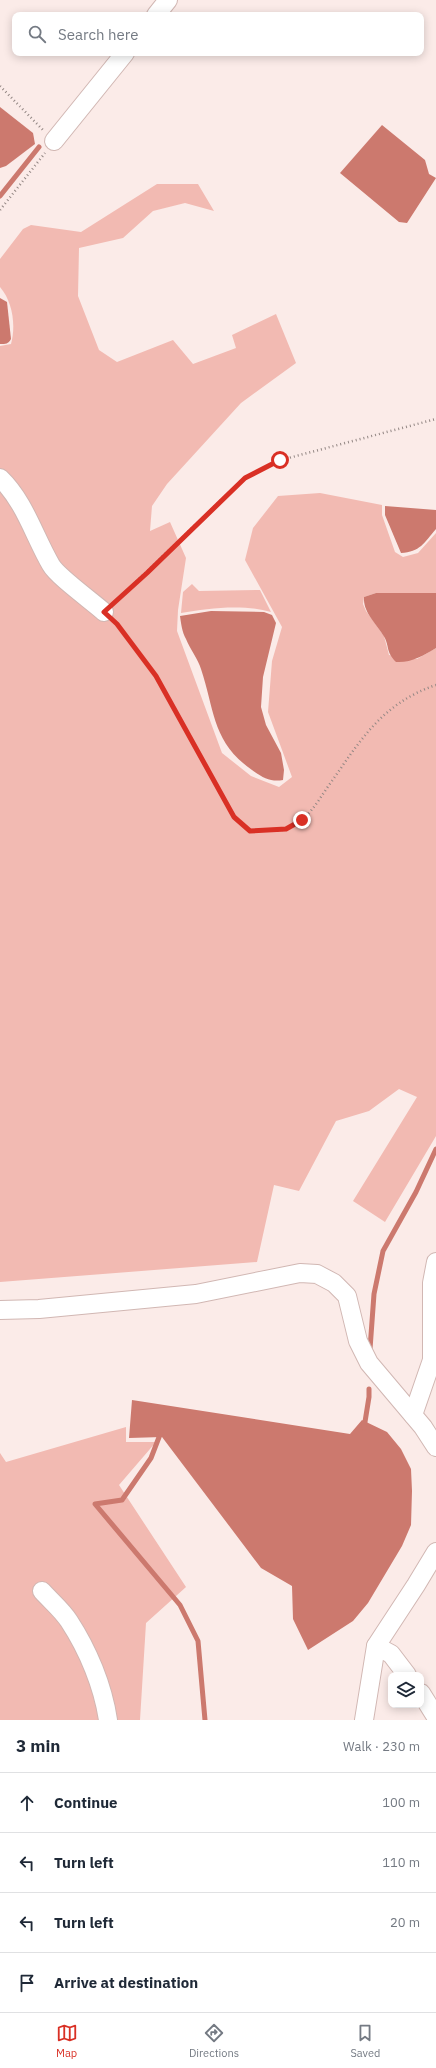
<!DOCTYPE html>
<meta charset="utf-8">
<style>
:root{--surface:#fff;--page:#f2f2f3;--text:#1f2937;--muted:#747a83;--line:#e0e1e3;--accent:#d93025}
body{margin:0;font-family:"IBM Plex Sans",sans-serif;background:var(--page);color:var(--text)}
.controls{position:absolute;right:12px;bottom:12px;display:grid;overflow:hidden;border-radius:8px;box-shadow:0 2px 10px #0003}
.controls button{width:36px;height:36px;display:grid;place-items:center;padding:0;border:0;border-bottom:1px solid var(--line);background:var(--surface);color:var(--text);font:20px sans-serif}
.stop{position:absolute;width:12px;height:12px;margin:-9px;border:3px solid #d93025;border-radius:50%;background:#fff}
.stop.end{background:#d93025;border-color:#fff;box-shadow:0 1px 4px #0008}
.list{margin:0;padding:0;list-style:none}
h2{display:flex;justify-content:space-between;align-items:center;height:52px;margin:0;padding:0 16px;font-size:17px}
h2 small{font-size:13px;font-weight:400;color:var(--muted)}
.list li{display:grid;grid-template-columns:26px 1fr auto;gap:12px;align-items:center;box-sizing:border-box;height:60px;padding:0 16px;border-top:1px solid var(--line)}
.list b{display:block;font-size:15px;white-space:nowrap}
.list em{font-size:13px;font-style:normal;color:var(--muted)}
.icon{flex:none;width:22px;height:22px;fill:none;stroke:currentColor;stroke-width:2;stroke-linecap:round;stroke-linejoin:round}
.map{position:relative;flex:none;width:436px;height:1720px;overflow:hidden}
.search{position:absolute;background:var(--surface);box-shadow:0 2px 10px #0003;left:12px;right:12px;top:12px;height:44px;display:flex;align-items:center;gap:10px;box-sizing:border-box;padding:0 14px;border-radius:8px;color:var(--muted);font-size:15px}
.sheet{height:292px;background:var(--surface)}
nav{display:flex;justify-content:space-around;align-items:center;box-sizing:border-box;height:56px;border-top:1px solid var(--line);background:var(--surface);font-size:11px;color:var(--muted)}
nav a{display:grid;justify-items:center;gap:2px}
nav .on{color:var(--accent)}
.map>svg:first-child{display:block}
.green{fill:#f2bab2}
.water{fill:#cc796e}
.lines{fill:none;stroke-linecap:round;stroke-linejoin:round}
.stream{stroke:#cc796e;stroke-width:5}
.minor-casing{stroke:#d1b7b3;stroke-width:20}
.path{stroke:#938784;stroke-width:2.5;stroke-dasharray:1 3;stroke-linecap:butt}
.minor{stroke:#fff;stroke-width:18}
.route{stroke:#d93025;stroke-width:5}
</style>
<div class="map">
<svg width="436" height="1720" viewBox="0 0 436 1720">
<rect width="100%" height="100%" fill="#fbebe8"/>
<g class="green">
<path d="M 157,184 L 198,184 L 214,211 L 185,203 L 153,211 L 123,238 L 79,248 L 78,296 L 99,350 L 117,362 L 173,340 L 193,364 L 236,348 L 232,335 L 276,314 L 296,363 L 241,403 L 167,484 L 152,506 L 150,531 L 170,522 L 186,558 L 178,610 L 177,631 L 222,753 L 251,776 L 279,787 L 292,777 L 268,712 L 272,661 L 282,627 L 245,560 L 253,528 L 278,496 L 320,493 L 382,505 L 382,515 L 395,552 L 403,557 L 418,553 L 436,533 L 436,593 L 376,593 L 364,597 L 363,604 L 366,611 L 384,636 L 389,655 L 417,659 L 436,648 L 436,1136 L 385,1222 L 353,1201 L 417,1097 L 399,1089 L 369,1111 L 336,1121 L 299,1191 L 274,1185 L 257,1262 L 0,1282 L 0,346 L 11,344 C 16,326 13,302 0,287 L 0,259 L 23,229 L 31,225 L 81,232 Z"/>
<path d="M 192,584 L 199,591 L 260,590 L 271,612 C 243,604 209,608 181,613 L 183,592 Z"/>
<path d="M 126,1427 L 126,1442 L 156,1442 L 119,1485 L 186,1587 L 146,1623 L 140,1720 L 0,1720 L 0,1453 L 6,1462 Z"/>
</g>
<g class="water">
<path d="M 0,107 L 33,133 L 35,144 L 6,166 L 0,168 Z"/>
<path d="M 382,125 L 425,160 L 429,174 L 436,178 L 407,223 L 399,222 L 340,173 Z"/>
<path d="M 0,298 L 7,302 L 11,339 C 8,344 6,344 0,344 Z"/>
<path d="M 385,506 L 436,510 L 436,529 C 424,543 420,552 401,553 L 385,515 Z"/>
<path d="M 376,593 L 436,593 L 436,648 C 423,656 411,663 396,662 C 385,651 390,645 383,635 C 375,622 363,612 364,597 Z"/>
<path d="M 211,611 L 264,612 L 272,615 L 276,623 L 263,677 L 261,707 L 266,725 L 281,753 L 284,770 L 283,780 C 271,782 263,778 252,770 C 212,742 215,711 201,669 C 198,659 190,649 186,639 C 182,632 181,623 180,616 Z"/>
<path d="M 132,1400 L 350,1434 L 362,1420 L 387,1432 L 401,1449 L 411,1469 L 412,1491 L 411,1525 L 402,1546 L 368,1603 L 353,1621 L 308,1650 L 293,1619 L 292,1586 L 261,1568 L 162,1437 L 129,1438 Z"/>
</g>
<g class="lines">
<g class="stream">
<path d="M 0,196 L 39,147"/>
<path d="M 370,1349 L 374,1294 L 383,1251 L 416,1192 L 436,1149"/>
<path d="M 364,1428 L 369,1397 L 369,1389"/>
<path d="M 161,1432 L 151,1458 L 122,1500 L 95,1504 L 180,1605 L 198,1641 L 205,1720"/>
</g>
<g class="minor-casing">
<g id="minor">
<path d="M 156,15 L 168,0"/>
<path d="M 54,141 L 125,53"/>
<path d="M 0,478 C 25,502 34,536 51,565 C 57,576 93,602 104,612"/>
<path d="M 0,1310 L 39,1309 L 196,1294 L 300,1273 L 317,1274 L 334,1283 L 347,1296 L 358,1341 L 369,1363 L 423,1427 L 436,1447"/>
<path d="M 413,1415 L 432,1360 L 432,1283 L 436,1262"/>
<path d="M 42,1591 C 51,1601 62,1610 69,1621 C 88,1650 103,1686 108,1720"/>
<path d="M 376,1646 L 391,1654 L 407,1675"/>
<path d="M 421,1693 L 436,1717"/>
<path d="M 364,1720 L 376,1646 L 416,1585 L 436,1552"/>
</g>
</g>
<g class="path">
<path d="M 0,86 L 43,130"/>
<path d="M 0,210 L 45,153"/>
<path d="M 116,601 L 245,477 L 281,460 L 436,419"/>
<path d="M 117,623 L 156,676 L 234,817 L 250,831 C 261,830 276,832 287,829 C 306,822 316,804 327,788 C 359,743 380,704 436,685"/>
</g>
<use href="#minor" class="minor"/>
</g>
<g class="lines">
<path class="route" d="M 280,460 L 245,478 L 147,573 L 104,612 L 117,624 L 156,676 L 234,817 L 250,831 L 286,829 L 302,820"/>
</g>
</svg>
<div class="controls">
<button><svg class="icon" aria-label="layers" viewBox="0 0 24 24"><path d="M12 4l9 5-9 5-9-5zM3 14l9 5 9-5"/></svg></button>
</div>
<div class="stop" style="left:280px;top:460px"></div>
<div class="stop end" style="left:302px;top:820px"></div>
<div class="search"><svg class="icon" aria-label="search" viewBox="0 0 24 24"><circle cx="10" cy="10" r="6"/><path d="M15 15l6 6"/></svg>Search here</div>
</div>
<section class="sheet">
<h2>3 min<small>Walk · 230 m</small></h2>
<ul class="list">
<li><svg class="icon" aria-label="ahead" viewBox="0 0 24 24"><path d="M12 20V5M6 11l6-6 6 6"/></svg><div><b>Continue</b></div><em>100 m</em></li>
<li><svg class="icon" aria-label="left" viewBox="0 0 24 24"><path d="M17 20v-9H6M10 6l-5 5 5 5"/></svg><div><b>Turn left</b></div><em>110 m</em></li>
<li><svg class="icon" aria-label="left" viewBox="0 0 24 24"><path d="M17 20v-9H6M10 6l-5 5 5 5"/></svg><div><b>Turn left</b></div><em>20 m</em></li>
<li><svg class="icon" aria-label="arrive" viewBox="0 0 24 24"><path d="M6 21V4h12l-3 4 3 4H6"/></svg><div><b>Arrive at destination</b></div></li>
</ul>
</section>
<nav>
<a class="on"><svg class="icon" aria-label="map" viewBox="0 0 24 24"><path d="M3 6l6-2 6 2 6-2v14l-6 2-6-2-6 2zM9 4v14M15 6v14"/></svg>Map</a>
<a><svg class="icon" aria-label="directions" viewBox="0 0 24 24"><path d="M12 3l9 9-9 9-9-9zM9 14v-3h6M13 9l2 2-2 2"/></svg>Directions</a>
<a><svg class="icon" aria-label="saved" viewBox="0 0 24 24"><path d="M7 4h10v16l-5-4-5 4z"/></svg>Saved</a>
</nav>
